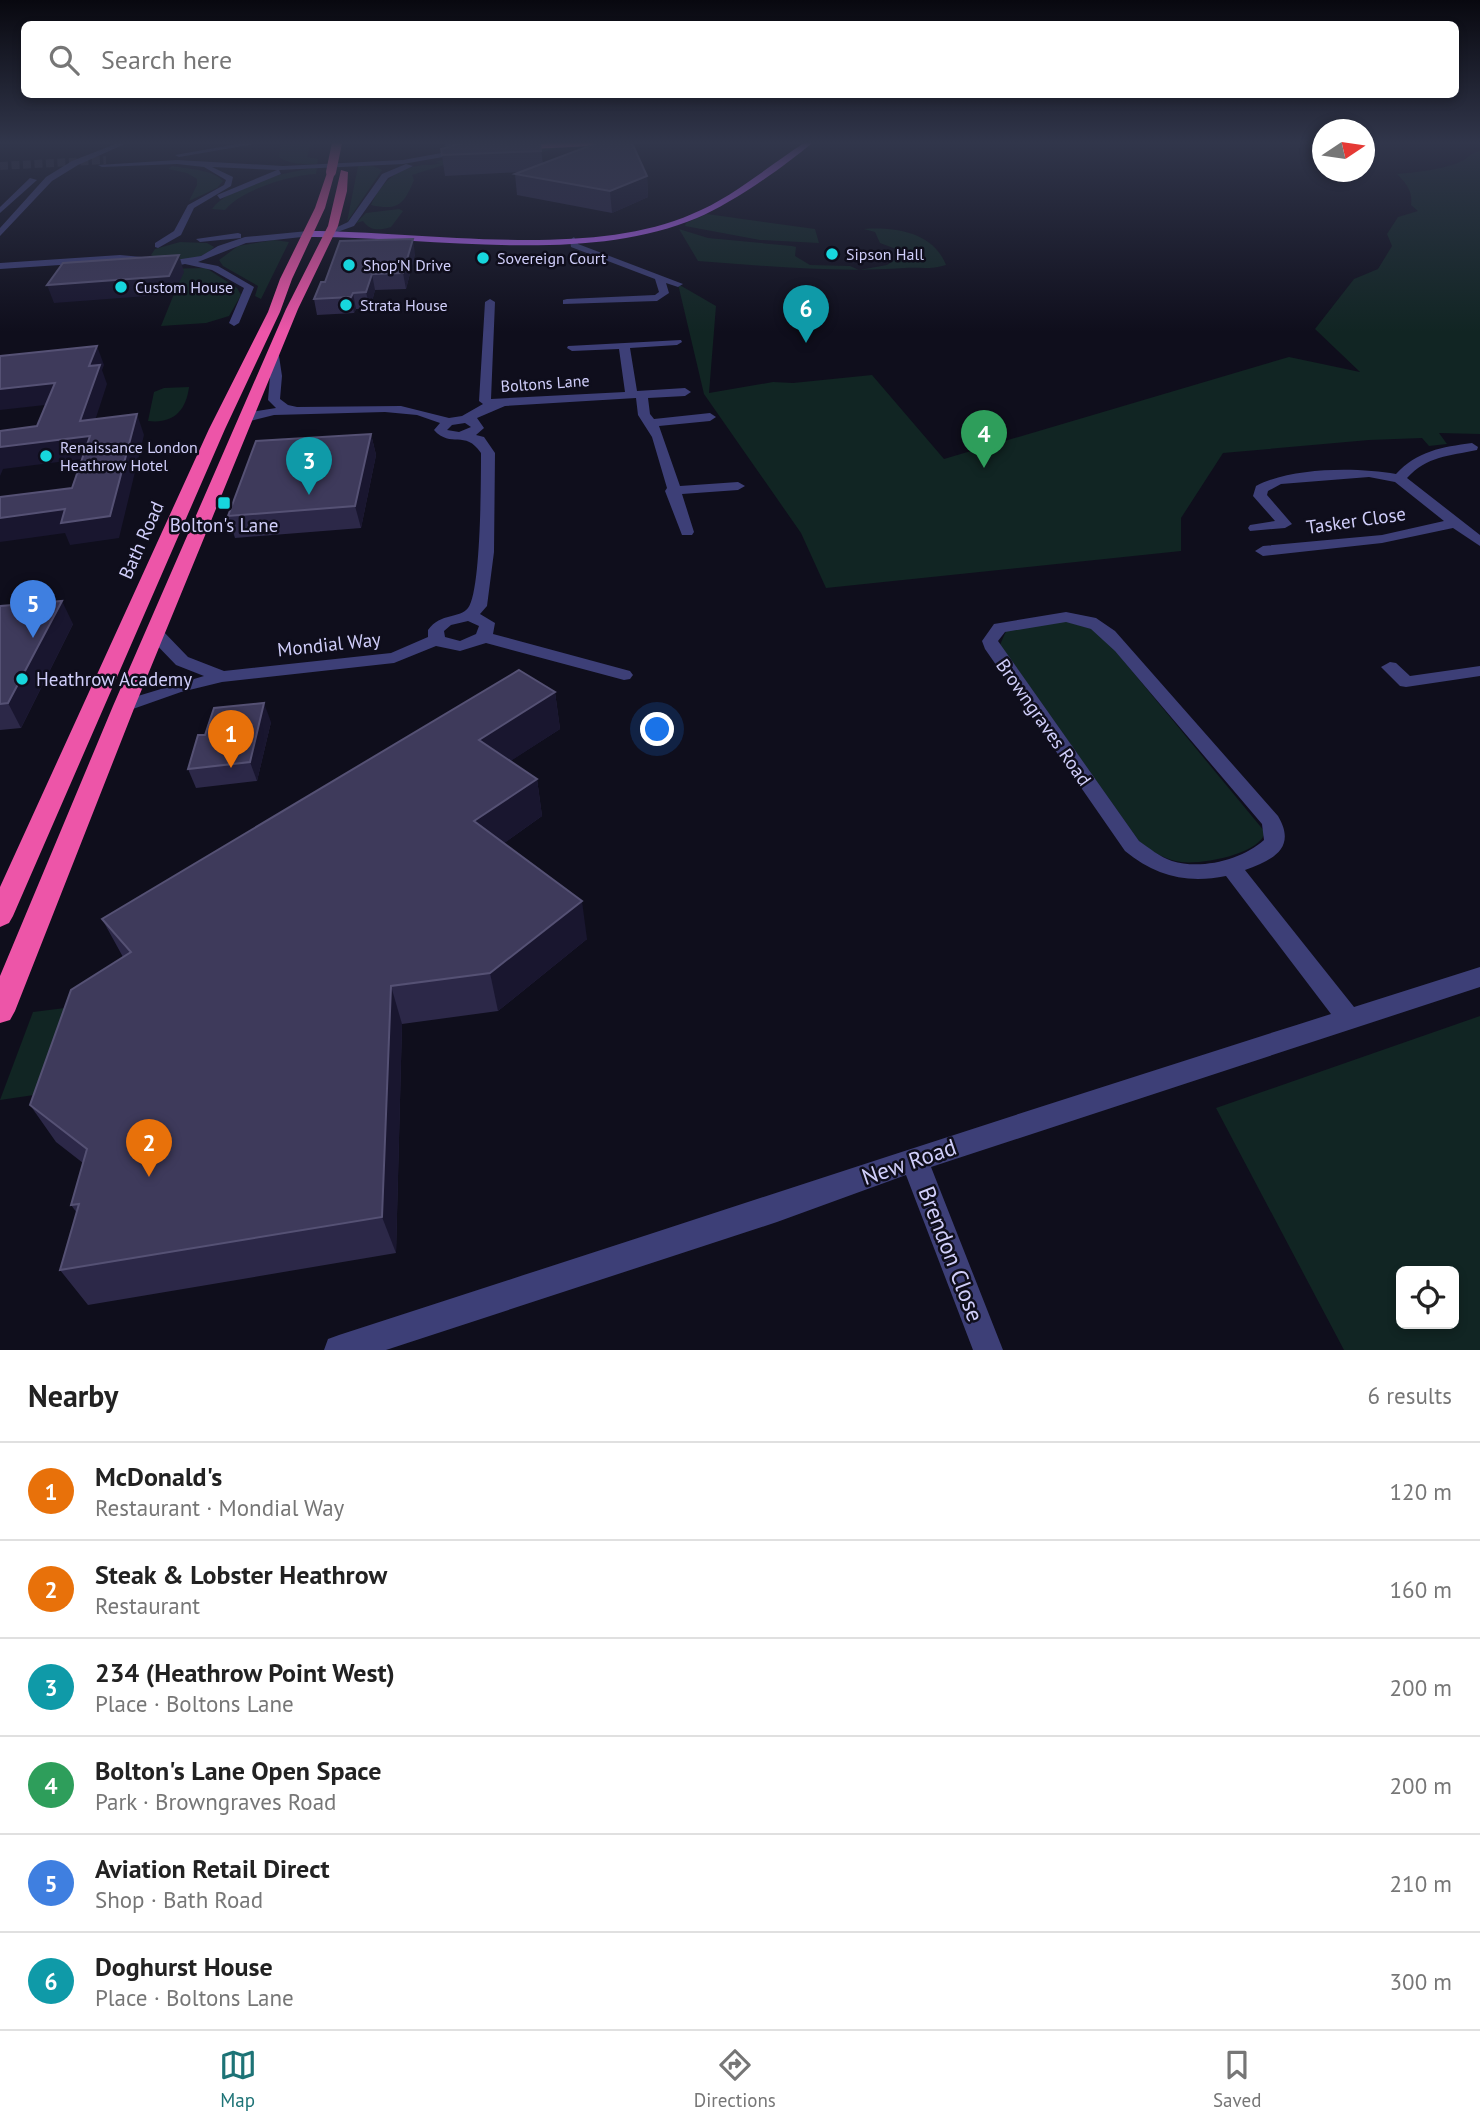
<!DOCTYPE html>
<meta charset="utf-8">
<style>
:root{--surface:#fff;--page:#f6f6f6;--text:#222;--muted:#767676;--line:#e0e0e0;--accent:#1d7376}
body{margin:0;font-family:"PT Sans",sans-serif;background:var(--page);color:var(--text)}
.controls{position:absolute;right:21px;bottom:21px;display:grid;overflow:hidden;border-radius:10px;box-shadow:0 4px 10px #0003}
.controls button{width:63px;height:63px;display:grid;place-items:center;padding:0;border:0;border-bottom:2px solid var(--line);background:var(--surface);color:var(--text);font:35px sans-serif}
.compass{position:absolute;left:1312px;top:119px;width:63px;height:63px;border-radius:50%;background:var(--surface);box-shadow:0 4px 10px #0003;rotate:77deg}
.you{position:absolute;left:658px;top:730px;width:24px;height:24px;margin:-18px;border:5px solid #fff;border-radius:50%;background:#1a73e8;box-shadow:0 0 0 10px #1a73e833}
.badge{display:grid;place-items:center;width:46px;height:46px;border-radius:50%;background:var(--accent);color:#fff;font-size:23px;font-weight:700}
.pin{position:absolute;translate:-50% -58px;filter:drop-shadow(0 2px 4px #0008)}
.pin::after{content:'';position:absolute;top:37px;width:24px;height:21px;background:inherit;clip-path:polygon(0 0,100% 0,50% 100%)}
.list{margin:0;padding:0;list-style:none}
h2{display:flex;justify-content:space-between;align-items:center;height:91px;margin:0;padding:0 28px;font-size:30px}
h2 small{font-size:23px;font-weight:400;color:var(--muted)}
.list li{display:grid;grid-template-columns:46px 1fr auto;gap:21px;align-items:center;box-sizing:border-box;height:98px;padding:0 28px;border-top:2px solid var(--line)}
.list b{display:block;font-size:26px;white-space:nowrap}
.list p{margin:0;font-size:23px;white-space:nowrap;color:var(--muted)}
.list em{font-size:23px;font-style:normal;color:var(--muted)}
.icon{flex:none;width:38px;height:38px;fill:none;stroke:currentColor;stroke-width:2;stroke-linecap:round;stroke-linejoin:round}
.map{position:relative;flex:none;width:1480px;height:1350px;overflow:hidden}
.search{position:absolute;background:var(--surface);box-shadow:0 4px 10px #0003;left:21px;right:21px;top:21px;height:77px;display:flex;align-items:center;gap:18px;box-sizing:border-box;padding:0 24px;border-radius:10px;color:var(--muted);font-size:26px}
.sheet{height:679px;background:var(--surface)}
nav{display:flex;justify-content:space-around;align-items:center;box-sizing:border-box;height:98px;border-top:2px solid var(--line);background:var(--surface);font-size:19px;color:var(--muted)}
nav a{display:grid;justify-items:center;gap:4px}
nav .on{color:var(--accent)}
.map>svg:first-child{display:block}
.green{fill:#112523;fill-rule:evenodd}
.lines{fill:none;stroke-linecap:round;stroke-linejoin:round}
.minor-tunnel{stroke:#2c2b3d;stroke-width:8;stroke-dasharray:8 3.5;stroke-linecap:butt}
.minor{fill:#3d3f77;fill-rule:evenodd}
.major{fill:#b060ef;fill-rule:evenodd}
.highway{fill:#ed55a8;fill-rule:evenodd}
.highway-bridge{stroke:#ed55a8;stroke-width:10}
.wall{fill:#2c2848}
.shaded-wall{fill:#19162f}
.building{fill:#3e3a5b;stroke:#555174;stroke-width:2}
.poi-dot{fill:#17d6dd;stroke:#0f0e1c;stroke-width:2.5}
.labels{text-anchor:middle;stroke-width:5;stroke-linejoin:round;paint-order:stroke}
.far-poi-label{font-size:16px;fill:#d0cefa;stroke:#0f0e1c;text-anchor:start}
.far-street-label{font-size:16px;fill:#d0cefa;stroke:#0f0e1c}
.street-label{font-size:19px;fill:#d0cefa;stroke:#0f0e1c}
.poi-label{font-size:19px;fill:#d0cefa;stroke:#0f0e1c}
.near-street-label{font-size:23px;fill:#d0cefa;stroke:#0f0e1c}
</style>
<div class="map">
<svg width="1480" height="1350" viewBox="0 0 1480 1350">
<rect width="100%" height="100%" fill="#0f0e1c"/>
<g class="green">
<path d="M 281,143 L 322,143 L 310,146 L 307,157 L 318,159 L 317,164 C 303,164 291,165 279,157 Z"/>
<path d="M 561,147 L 538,153 L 466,158 L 412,175 L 414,180 C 404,204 399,211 371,205 C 380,185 395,169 417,166 C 425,164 432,166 440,163 L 435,162 L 470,153 Z"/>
<path d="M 1480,151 L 1480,434 L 1439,433 L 1447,444 L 1429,446 L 1422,438 L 1369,440 L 1223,453 L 1181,518 L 1181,551 L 826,588 L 801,533 L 704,394 L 678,284 L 716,306 L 709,393 L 773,382 L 793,383 L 872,375 L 944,459 L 1289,357 L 1360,372 L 1315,329 L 1354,279 L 1378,269 L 1392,246 L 1387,234 L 1398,217 L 1418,211 L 1411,205 C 1413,191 1406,183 1397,174 C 1418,172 1440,170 1460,162 C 1468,158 1471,153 1480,151 Z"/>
<path d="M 172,166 C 188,169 212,169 223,181 L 217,188 L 189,201 L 197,185 L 197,179 L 187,173 L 168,169 Z"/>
<path d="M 358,166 L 373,166 L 382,170 L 347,222 Z"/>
<path d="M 317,168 L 316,174 C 290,175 241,190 225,210 L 212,209 C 228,186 291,170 317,168 Z"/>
<path d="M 399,209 L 403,211 L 391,227 C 380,230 371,232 363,221 L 356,223 L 366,213 Z"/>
<path d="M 707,214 L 815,229 L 819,243 L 760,240 L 685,226 L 686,223 Z"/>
<path d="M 679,229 L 708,238 L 792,246 L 796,247 L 795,256 L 810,265 L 850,266 L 859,270 L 887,265 L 901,256 L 896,249 L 880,243 L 875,232 L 864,229 C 895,227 933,232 946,265 C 930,270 919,267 904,268 C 835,273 767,266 698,261 Z"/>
<path d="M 274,240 L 289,242 L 261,299 L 255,296 L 258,286 L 223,266 L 219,260 L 238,246 Z"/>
<path d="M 180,242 L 207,243 L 214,247 C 202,262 167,263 151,255 L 155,249 Z"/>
<path d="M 206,268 L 237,288 L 241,295 L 229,316 L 206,323 L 161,326 L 174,294 L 155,269 Z"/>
<path d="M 189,387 C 186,411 173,424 148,421 L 154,392 L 164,388 Z"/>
<path d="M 1064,621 L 1099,631 L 1265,832 C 1261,854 1201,865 1181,862 C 1166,860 1153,852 1141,844 L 1000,645 L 1006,631 Z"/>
<path d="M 65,1008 L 34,1095 L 0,1100 L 33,1012 Z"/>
<path d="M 1480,1016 L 1480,1350 L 1344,1350 L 1216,1108 ZM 1454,1271 L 1454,1324 L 1401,1324 L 1401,1271 Z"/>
</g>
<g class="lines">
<path class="minor-tunnel" d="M 0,166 L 106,160"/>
<g class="minor">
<path d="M 118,143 L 127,143 L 78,165 L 52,181 L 0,236 L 0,228 L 46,177 L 72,161 Z"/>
<path d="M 243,143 L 260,143 L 179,157 L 175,155 Z"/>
<path d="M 445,143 L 451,143 L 454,155 L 403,164 L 279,170 L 281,174 L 220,199 L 217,195 L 277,170 L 212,167 L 233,177 L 231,186 L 194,208 L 181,235 L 158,248 L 155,247 L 155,243 L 174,231 L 188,205 L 224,185 L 226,180 L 204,167 L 177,164 L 102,167 L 98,165 L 177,160 L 283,166 L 403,160 L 447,152 Z"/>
<path d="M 406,164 L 413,166 L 388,178 L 354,226 L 329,235 L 329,231 L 348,222 L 382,174 Z"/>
<path d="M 30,178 L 37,180 L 0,213 L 0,207 Z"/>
<path d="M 308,231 L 311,236 L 246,243 L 198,262 L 218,266 L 254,287 L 239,323 L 234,326 L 229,323 L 244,288 L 212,270 L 185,264 L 175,266 L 120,261 L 0,269 L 0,263 L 120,255 L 175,260 L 201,256 L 218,246 L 245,237 Z"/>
<path d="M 238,233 L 241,234 L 241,238 L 200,242 L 196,239 Z"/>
<path d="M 574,237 L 578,244 L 683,284 L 678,287 L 666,283 L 669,293 L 657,301 L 563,304 L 563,300 L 567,299 L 655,295 L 659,292 L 655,279 L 571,247 L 570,240 Z"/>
<path d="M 490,299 L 495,302 L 491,399 L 625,392 L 619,349 L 572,351 L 567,348 L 568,346 L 681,340 L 682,342 L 677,345 L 630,348 L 637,391 L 685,388 L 691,392 L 685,396 L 648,398 L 650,414 L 654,419 L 710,413 L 716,417 L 710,421 L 659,426 L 680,486 L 738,482 L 745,486 L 738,490 L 682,494 L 694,532 L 692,535 L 682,535 L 665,491 L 667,488 L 652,437 L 638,415 L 636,398 L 505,406 L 477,418 L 484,428 L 476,435 L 484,437 L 495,453 L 494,552 L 487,606 L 480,614 L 495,623 L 493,634 L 630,671 L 633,675 L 630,679 L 624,680 L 486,643 L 460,651 L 436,646 L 394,663 L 222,682 L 181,692 L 130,710 L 118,710 L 115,706 L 118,702 L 204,676 L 176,665 L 149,637 L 147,633 L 149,629 L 161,629 L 188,657 L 224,671 L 391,653 L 428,637 L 428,630 C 441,612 460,619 468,608 C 481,592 481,480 481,453 C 465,429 451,449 434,430 L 440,423 L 417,415 L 385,412 L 274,415 L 246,422 L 240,418 L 251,412 L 276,408 L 268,400 L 270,376 L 267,356 L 273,353 L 279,356 L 282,376 L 280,399 L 288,405 L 297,407 L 401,406 L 449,418 L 462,416 L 483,404 L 479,401 L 485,302 ZM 465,423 L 471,427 L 459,432 L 447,430 L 452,425 ZM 468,621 L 479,626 L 476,634 L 460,641 L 445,637 L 444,631 L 451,625 Z"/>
<path d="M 1472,443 L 1478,447 L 1477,450 C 1449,456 1427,456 1407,478 L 1480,535 L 1480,546 L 1453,528 L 1382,543 L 1263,556 L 1255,551 L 1263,546 L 1382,535 L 1444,521 L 1395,482 L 1369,477 L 1281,484 L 1268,491 L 1267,495 L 1292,524 L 1285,528 L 1250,531 L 1248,528 L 1250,525 L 1275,521 L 1253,496 L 1256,486 C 1292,467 1357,467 1396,474 C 1417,451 1442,447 1472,443 Z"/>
<path d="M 1066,612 L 1096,618 L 1115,631 L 1278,816 C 1297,848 1273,860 1245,870 L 1354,1007 L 1480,967 L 1480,987 L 931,1167 L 1003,1350 L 973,1350 L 906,1175 L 777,1222 L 386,1350 L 324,1350 L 328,1339 L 339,1335 C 670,1228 999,1119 1331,1014 L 1226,876 C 1187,884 1155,876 1125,851 L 985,649 L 982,641 L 994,624 ZM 1066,622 L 1091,629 L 1115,651 L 1262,824 L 1264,840 C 1242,860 1201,870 1172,861 C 1160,857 1149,848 1139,841 L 998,641 L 1005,632 Z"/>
<path d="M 1390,662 L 1396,663 L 1410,676 L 1480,666 L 1480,676 L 1406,687 L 1400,686 L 1381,667 Z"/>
</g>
<path class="major" d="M 804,143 L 812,143 C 784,167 731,204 697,218 C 583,266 430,236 308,237 L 304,234 L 308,231 C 423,231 587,260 692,214 C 733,197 767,167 804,143 Z"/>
<g class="highway">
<path d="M 547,143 L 615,143 L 611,145 L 512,150 L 508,147 Z"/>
<path d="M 328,170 L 335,172 L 325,208 L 292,279 L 280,312 L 225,429 L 13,916 L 9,923 L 0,927 L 0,887 L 209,429 L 268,312 L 280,279 L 315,208 Z"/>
<path d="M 341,170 L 348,172 L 347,191 L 338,226 L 298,309 L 135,706 L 15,1011 L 10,1020 L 0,1023 L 0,976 L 113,706 L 286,309 L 328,226 Z"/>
</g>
<path class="highway-bridge" d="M 331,172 L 337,143"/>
</g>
<g class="wall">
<path d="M 540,143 L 543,164 L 647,176 L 648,197 L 612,213 L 517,195 L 515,174 L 521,172 L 445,176 L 441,149 Z"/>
<path d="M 415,254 L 406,289 L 375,290 L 370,309 L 356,309 L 354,313 L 317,315 L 314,299 L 325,282 Z"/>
<path d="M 371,434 L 376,455 L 361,528 L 235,538 L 228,516 Z"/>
<path d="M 0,606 L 73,624 L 21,728 L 0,730 Z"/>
<path d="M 555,692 L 560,729 L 510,761 L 537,779 L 542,816 L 504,843 L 587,939 L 498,1011 L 402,1024 L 396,1253 L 88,1305 L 60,1270 L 77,1213 L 71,1205 L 83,1163 L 56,1142 L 30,1105 L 123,957 L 102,919 Z"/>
<path d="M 271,722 L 257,781 L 196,788 L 188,769 L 205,735 Z"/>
</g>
<g class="shaded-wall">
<path d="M 647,176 L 648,197 L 612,213 L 610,191 Z"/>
<path d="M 413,239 L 415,254 L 406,289 L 403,273 Z"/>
<path d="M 179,255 L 184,272 L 174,294 L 54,303 L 47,285 Z"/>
<path d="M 372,274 L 375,290 L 370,309 L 366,292 Z"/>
<path d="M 353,293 L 356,309 L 354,313 L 351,297 Z"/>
<path d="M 97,346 L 104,365 L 102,370 L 107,384 L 90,436 L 98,457 L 3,469 L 0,476 L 0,447 L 80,421 L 89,366 Z"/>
<path d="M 55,383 L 63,403 L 0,410 L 0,389 Z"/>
<path d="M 137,414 L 144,435 L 119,538 L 70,545 L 65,533 L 0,542 L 0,518 L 65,509 Z"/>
<path d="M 371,434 L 376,455 L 361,528 L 355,506 Z"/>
<path d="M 62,601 L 73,624 L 21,728 L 8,703 Z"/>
<path d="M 555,692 L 560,729 L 486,777 L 479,740 Z"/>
<path d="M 264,703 L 271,722 L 257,781 L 250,762 Z"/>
<path d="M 537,779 L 542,816 L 482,859 L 474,821 Z"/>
<path d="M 582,901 L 587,939 L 498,1011 L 490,973 Z"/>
<path d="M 391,986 L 402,1024 L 396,1253 L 382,1217 Z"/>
</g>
<g class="building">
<path d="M 462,143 L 540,143 L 541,151 L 442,155 L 441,149 Z"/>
<path d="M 597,143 L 632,143 L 647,176 L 610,191 L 515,174 Z"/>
<path d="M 413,239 L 403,273 L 372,274 L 366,292 L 353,293 L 351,297 L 314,299 L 321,282 L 325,282 L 340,241 Z"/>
<path d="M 179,255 L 169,276 L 47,285 L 63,263 Z"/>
<path d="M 97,346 L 89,366 L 100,365 L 80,421 L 137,414 L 110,516 L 61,523 L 65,509 L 0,518 L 0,497 L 72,488 L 90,436 L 0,447 L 0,431 L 37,426 L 55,383 L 0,389 L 0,356 Z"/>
<path d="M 371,434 L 355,506 L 228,516 L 256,441 Z"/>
<path d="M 62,601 L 8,703 L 0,704 L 0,606 Z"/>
<path d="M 519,670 L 555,692 L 479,740 L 537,779 L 474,821 L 582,901 L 490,973 L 391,986 L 382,1217 L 60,1270 L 79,1204 L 71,1205 L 87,1149 L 30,1105 L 71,990 L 131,952 L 102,919 Z"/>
<path d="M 264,703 L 250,762 L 188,769 L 198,735 L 205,735 L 214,708 Z"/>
</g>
<linearGradient id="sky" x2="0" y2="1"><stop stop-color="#08080f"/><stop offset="0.43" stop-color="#31364b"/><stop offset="1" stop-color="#31364b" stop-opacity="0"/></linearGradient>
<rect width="1480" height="332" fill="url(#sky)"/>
<g class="poi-dot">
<circle cx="832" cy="254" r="7"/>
<circle cx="483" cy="258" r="7"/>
<circle cx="349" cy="265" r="7"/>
<circle cx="121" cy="287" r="7"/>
<circle cx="346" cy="305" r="7"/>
<circle cx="46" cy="456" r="7"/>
<rect x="217" y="496" width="14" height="14" rx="3.5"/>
<circle cx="22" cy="679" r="7"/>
</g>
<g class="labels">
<g class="far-poi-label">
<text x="846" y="260">Sipson Hall</text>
<text x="497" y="264">Sovereign Court</text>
<text x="363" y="271">Shop'N Drive</text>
<text x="135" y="293">Custom House</text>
<text x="360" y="311">Strata House</text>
<text x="60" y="453">Renaissance London<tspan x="60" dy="18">Heathrow Hotel</tspan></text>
</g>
<g class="far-street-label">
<text transform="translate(545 383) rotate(-4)" y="6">Boltons Lane</text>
</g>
<g class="street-label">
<text transform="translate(1356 520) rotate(-8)" y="7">Tasker Close</text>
<text transform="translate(141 540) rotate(-66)" y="7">Bath Road</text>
<text transform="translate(329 644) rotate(-6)" y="7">Mondial Way</text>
<text transform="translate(1044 722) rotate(55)" y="7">Browngraves Road</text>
</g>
<g class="poi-label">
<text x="224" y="532">Bolton's Lane</text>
<text x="36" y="686" text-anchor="start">Heathrow Academy</text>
</g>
<g class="near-street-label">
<text transform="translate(909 1162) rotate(-19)" y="8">New Road</text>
<text transform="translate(951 1254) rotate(69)" y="8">Brendon Close</text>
</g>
</g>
</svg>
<div class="controls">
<button><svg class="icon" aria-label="locate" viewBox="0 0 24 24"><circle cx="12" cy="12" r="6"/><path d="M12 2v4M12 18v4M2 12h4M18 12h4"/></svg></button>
</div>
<svg class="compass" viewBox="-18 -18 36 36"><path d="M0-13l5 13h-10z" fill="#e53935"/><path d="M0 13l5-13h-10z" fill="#767676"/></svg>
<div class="you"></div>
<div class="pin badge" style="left:231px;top:768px;background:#e8710a">1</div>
<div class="pin badge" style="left:149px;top:1177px;background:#e8710a">2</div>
<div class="pin badge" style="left:309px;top:495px;background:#0f9aa8">3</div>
<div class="pin badge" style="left:984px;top:468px;background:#2e9e5b">4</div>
<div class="pin badge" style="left:33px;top:638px;background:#3f7fe0">5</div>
<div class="pin badge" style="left:806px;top:343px;background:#0f9aa8">6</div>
<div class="search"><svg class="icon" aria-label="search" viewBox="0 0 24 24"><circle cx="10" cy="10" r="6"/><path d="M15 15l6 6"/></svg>Search here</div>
</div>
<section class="sheet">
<h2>Nearby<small>6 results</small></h2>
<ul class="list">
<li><span class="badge" style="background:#e8710a">1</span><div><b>McDonald's</b><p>Restaurant · Mondial Way</p></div><em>120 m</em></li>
<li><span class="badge" style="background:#e8710a">2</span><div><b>Steak &amp; Lobster Heathrow</b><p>Restaurant</p></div><em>160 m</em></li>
<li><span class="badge" style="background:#0f9aa8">3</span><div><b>234 (Heathrow Point West)</b><p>Place · Boltons Lane</p></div><em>200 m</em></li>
<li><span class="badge" style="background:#2e9e5b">4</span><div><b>Bolton's Lane Open Space</b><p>Park · Browngraves Road</p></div><em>200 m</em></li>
<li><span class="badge" style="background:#3f7fe0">5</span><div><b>Aviation Retail Direct</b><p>Shop · Bath Road</p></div><em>210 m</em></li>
<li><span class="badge" style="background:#0f9aa8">6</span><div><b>Doghurst House</b><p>Place · Boltons Lane</p></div><em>300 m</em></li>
</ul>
</section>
<nav>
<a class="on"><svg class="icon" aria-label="map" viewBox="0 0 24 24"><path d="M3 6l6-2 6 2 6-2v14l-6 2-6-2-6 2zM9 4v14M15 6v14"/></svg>Map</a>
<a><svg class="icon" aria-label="directions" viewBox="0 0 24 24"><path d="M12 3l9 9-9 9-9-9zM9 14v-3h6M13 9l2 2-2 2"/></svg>Directions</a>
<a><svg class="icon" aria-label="saved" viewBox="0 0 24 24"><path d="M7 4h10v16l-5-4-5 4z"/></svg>Saved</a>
</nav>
